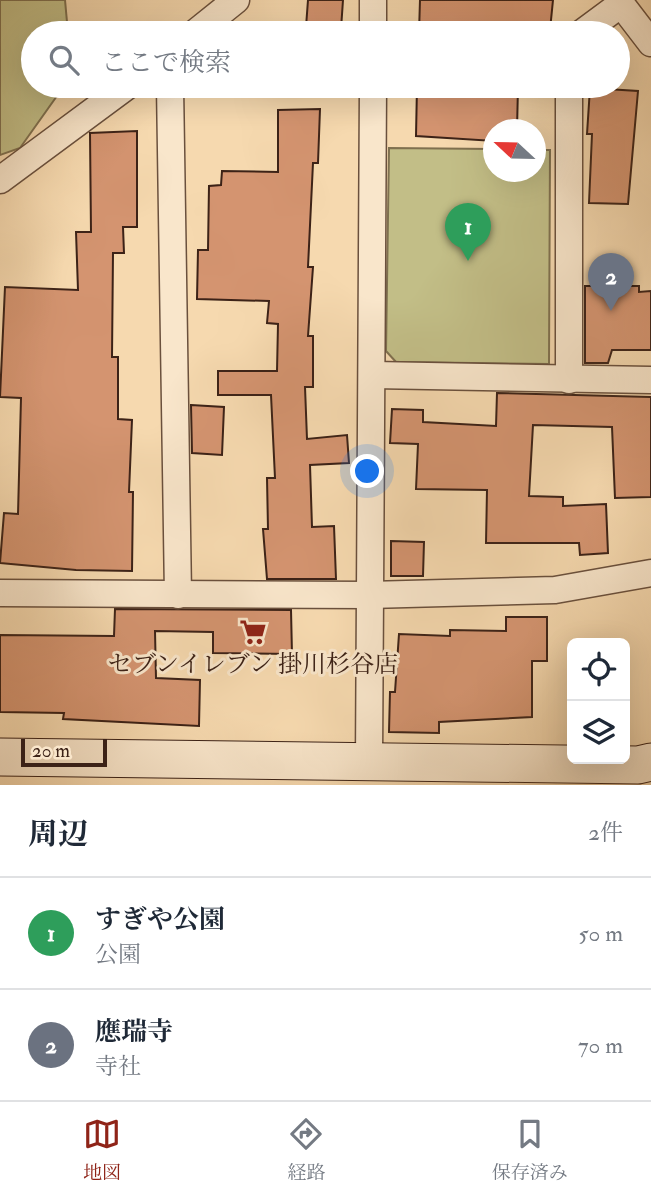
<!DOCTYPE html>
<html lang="ja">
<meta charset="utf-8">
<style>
:root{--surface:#fff;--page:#f6f6f7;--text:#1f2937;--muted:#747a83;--line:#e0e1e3;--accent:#8f2418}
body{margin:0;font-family:"IM FELL Double Pica","Noto Serif JP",serif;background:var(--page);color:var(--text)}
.controls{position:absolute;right:21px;bottom:21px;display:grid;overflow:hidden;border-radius:10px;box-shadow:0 7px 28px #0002}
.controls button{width:63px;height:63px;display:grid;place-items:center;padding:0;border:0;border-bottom:2px solid var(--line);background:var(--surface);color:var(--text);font:35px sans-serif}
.compass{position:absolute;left:483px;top:119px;width:63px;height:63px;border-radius:50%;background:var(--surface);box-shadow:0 7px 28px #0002;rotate:292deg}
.scale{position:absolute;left:21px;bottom:18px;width:86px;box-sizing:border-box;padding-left:7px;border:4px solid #3c2217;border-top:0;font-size:19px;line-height:24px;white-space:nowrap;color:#3c2217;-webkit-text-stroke:5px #f9e6cb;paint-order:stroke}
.you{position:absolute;left:368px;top:472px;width:24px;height:24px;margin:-18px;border:5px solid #fff;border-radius:50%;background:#1a73e8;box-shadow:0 0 0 10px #1a73e833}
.badge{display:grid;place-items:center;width:46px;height:46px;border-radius:50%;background:var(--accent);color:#fff;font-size:23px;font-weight:700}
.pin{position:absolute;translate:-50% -58px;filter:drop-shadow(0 2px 4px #0008)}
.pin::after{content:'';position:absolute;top:37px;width:24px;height:21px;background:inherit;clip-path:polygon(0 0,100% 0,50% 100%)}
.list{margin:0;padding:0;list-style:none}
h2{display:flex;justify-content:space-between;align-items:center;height:91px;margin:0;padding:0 28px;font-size:30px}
h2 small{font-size:23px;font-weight:400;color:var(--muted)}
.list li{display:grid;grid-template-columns:46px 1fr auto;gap:21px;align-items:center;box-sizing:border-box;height:112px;padding:0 28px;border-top:2px solid var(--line)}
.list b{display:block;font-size:26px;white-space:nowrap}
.list p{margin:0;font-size:23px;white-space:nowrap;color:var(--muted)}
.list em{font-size:23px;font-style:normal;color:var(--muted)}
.icon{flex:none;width:38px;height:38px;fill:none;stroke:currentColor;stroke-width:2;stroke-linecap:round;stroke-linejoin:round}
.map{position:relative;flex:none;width:651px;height:785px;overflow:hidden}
.search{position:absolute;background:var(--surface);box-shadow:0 7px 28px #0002;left:21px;right:21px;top:21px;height:77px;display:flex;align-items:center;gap:18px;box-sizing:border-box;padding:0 24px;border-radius:38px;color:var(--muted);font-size:26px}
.sheet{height:315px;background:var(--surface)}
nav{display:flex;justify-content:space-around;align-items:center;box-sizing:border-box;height:98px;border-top:2px solid var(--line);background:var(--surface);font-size:19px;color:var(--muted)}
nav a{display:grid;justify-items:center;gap:4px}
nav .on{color:var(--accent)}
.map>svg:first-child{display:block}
.green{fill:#c2be87;stroke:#7f704f;stroke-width:2}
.building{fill:#d49470;stroke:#3c2217;stroke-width:2}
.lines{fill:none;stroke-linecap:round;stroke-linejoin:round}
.street-casing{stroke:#6a503d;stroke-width:29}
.secondary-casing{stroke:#3c2217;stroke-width:39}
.street{stroke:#f9e6cb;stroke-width:26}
.secondary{stroke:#f9e6cb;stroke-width:37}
.labels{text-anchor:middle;stroke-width:6;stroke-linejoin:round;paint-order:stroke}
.poi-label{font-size:24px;fill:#3c2217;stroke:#f9e6cb}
</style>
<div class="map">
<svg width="651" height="785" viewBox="0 0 651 785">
<rect width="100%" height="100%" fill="#f6d9af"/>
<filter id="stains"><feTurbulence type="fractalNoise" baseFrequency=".00286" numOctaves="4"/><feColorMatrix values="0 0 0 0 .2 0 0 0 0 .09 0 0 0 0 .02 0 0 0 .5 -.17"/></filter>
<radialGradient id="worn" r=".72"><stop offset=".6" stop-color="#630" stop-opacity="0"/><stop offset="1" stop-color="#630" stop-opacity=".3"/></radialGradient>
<g class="green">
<path d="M 0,0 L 65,0 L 68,33 L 33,33 L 33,86 L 64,86 L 20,148 L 0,155 Z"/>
<path d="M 389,148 L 493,149 L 494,172 L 536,172 L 536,150 L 550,150 L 549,364 L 396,362 L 386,351 Z"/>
</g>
<g class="building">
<path d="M 308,0 L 343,0 L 341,29 L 306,27 Z"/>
<path d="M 420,0 L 553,0 L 550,30 L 471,29 L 471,33 L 419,33 Z"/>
<path d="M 417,86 L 518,86 L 517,130 L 494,130 L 494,141 L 416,136 Z"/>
<path d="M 590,88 L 638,91 L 628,204 L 589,203 L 592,134 L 587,134 Z"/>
<path d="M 320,109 L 318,163 L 313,163 L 308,267 L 313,267 L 308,336 L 313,336 L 313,387 L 305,387 L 307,439 L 347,435 L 349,463 L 310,465 L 312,527 L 334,526 L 336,579 L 267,579 L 263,529 L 268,529 L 267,478 L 275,478 L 271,395 L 218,395 L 218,371 L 277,371 L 278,324 L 267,323 L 269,301 L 197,299 L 198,250 L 208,250 L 209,186 L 221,185 L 222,171 L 278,172 L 278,110 Z"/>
<path d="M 137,131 L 137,227 L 123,227 L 124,253 L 113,253 L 112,357 L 118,357 L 118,419 L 132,420 L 129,492 L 133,492 L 132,571 L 76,570 L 0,563 L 4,513 L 18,514 L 21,398 L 0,397 L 5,287 L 78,290 L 76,232 L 91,232 L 90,133 Z"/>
<path d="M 585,286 L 639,286 L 639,292 L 651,291 L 651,350 L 612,350 L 608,363 L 585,363 Z"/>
<path d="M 497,393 L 651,397 L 651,497 L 615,498 L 612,427 L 533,425 L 529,496 L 563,497 L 563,506 L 606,504 L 608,553 L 580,555 L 579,543 L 486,543 L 487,490 L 416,489 L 418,444 L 390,443 L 392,409 L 423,410 L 423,422 L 496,426 Z"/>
<path d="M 191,405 L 224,407 L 222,455 L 192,453 Z"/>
<path d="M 391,541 L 424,542 L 423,576 L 391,576 Z"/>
<path d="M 115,609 L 291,610 L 292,654 L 213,653 L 213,632 L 155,631 L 156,678 L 200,680 L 199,726 L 63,719 L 64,713 L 0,712 L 0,635 L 114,636 Z"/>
<path d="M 506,617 L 547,617 L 547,661 L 532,661 L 532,717 L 439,722 L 439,733 L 389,732 L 390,692 L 395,692 L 399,634 L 450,636 L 450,630 L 506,631 Z"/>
</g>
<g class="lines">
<g class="street-casing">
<g id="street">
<path d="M 373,0 L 373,33"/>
<path d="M 618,0 L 651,43"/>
<path d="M 195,33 L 236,0"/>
<path d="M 582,33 L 621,4"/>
<path d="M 170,86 L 178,595"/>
<path d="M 0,180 L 127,86"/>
<path d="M 373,375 L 651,380"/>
<path d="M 569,380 L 569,86"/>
<path d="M 0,593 L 369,595 L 555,590 L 651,573"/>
<path d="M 369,762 L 373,86"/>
</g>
</g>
<g class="secondary-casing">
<path id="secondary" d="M 0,757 L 638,765 L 651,762"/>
</g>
<use href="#street" class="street"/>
<use href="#secondary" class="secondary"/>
</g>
<defs>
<g id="supermarket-bare" transform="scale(2.1)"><path d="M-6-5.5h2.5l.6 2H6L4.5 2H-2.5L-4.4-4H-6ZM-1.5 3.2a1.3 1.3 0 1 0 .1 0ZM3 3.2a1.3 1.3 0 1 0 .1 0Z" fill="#8f2418" stroke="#f9e6cb" stroke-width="2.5" paint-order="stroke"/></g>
</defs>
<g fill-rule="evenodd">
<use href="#supermarket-bare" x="253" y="632"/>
</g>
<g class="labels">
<g class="poi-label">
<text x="253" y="672">セブンイレブン 掛川杉谷店</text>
</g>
</g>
<rect width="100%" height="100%" filter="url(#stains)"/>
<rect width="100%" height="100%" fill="url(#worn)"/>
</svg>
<div class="controls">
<button><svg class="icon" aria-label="locate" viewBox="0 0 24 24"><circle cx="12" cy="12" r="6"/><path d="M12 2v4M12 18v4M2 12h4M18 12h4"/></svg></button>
<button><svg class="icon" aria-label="layers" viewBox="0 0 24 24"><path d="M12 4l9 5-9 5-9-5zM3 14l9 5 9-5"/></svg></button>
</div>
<svg class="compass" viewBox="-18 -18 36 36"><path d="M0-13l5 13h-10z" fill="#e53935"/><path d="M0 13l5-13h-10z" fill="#747a83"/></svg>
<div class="scale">20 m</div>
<div class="you"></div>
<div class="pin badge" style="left:468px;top:261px;background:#2e9e5b">1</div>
<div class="pin badge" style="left:611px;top:311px;background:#6b7280">2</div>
<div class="search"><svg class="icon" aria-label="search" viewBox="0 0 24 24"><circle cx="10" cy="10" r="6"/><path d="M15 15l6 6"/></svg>ここで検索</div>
</div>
<section class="sheet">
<h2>周辺<small>2件</small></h2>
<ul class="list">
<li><span class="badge" style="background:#2e9e5b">1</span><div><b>すぎや公園</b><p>公園</p></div><em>50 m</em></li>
<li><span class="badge" style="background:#6b7280">2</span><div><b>應瑞寺</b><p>寺社</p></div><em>70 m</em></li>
</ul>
</section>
<nav>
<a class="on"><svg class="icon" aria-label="map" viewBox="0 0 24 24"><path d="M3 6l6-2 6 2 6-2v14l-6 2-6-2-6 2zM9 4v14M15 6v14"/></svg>地図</a>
<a><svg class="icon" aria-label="directions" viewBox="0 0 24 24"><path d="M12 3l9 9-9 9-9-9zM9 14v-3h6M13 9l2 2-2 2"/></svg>経路</a>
<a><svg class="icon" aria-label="saved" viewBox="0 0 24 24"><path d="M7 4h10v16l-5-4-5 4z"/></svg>保存済み</a>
</nav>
